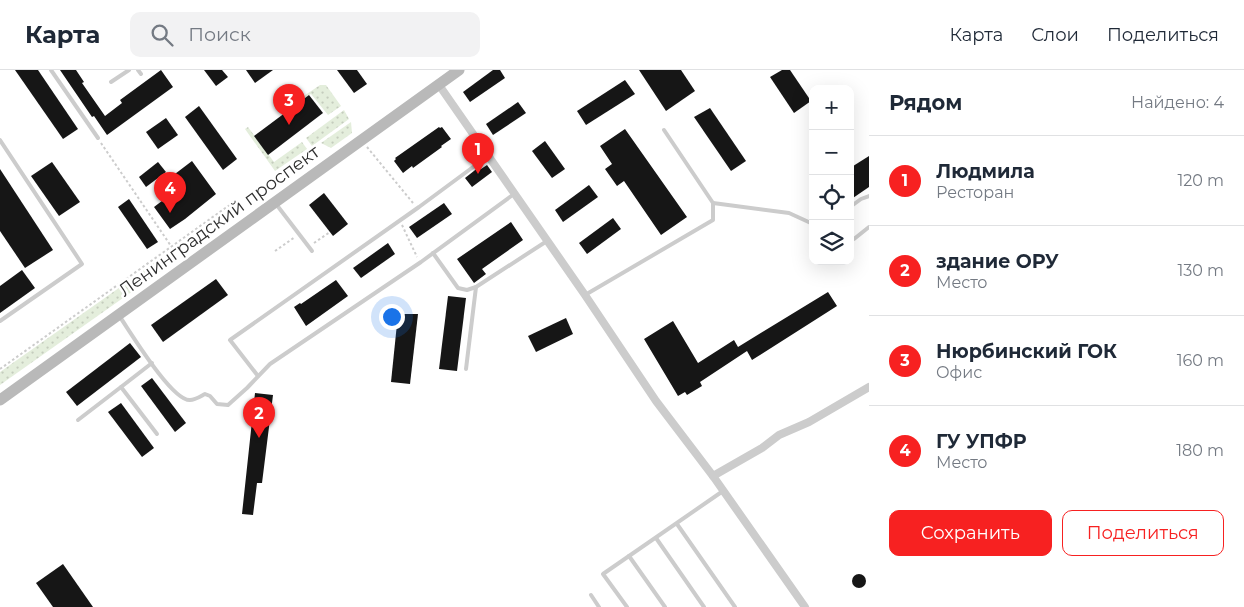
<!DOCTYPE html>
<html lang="ru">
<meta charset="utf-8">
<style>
:root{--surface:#fff;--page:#f2f2f3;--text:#1f2937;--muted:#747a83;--line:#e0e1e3;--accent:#f72121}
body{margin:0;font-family:Montserrat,sans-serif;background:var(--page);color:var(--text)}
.controls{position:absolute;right:15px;top:15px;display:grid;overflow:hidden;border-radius:10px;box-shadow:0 5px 20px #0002}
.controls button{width:45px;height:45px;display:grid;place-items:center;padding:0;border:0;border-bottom:1px solid var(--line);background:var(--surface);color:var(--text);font:25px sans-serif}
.you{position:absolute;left:391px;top:246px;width:18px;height:18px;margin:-12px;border:4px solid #fff;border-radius:50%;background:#1a73e8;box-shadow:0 0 0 8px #1a73e833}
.badge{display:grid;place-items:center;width:32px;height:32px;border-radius:50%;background:var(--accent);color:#fff;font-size:16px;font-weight:700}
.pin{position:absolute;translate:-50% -41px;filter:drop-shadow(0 1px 2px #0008)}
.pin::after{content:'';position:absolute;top:26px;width:18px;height:15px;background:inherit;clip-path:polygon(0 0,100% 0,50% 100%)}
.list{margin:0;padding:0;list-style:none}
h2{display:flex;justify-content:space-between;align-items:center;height:65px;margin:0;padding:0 20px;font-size:21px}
h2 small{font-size:16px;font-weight:400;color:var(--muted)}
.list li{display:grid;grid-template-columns:32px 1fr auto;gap:15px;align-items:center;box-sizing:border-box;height:90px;padding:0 20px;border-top:1px solid var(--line)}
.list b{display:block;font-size:19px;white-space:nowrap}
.list p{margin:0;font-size:16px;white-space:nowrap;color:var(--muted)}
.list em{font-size:16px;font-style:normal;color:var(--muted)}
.actions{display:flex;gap:10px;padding:15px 20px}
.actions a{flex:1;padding:11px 0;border:1px solid var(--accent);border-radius:10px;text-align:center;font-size:18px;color:var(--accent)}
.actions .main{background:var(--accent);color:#fff}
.icon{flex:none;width:28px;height:28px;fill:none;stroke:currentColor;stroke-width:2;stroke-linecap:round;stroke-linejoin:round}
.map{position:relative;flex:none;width:869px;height:537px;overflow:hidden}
header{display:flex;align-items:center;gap:30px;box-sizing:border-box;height:70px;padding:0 25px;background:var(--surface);border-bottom:1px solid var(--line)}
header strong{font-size:24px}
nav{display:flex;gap:28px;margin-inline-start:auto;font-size:18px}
.search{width:350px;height:45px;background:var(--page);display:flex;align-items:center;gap:12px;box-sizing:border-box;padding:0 18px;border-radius:10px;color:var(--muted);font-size:19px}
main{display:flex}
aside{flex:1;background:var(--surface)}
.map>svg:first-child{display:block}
.grass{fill:url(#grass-dots)}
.building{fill:#161616}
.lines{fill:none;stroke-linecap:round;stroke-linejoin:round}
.path{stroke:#ccc;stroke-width:2;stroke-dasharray:2.5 2.5;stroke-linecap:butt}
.service{stroke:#ccc;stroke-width:4}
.minor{stroke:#ccc;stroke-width:8}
.secondary{stroke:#b9b9b9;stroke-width:11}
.labels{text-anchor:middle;stroke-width:5;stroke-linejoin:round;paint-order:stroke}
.street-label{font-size:18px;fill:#2f2f2f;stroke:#fff}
</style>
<header>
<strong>Карта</strong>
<div class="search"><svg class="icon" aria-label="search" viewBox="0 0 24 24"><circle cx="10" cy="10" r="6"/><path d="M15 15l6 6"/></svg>Поиск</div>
<nav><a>Карта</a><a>Слои</a><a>Поделиться</a></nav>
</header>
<main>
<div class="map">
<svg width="869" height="537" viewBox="0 0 869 537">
<defs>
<pattern id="grass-dots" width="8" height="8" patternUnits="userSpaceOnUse" patternTransform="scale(1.25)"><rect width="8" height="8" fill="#e4eedc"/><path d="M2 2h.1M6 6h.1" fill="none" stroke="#c4ccbd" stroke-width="1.8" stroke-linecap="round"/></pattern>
</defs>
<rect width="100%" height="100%" fill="#fff"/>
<g class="grass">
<path d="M 320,15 L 326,15 L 341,36 L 328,45 L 311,24 L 299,31 L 298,30 Z"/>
<path d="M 344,40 L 349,49 L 312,76 L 306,68 Z"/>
<path d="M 351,52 L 352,63 L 331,78 L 321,73 Z"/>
<path d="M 248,57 L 274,92 L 302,72 L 307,79 L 275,101 L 245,59 Z"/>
<path d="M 157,191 L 164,199 L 0,315 L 0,302 Z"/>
</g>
<g class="building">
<path d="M 15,0 L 38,0 L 78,59 L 63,69 Z"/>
<path d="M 60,0 L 76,0 L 84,12 L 82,13 L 105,46 L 122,33 L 120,30 L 161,0 L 173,17 L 107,65 L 94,46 L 92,47 Z"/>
<path d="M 204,0 L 222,0 L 228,7 L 216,16 Z"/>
<path d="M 246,0 L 273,0 L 255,13 Z"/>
<path d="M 337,0 L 357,0 L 367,14 L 354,23 Z"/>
<path d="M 493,0 L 500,0 L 505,8 L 470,32 L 463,22 Z"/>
<path d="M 639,0 L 681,0 L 695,21 L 666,41 Z"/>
<path d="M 782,0 L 790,0 L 811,31 L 794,43 L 770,7 Z"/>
<path d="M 625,10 L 635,24 L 586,55 L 577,41 Z"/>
<path d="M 309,25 L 323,43 L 268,85 L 254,66 Z"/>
<path d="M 518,32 L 526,43 L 493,65 L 486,54 Z"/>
<path d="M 199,36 L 237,89 L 223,100 L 185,47 Z"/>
<path d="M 710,38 L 746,91 L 731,101 L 694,47 Z"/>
<path d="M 166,48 L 178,65 L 158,79 L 146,62 Z"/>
<path d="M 439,57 L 440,58 L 442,57 L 451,69 L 441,76 L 442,77 L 413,98 L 412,96 L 403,103 L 394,91 L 396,89 L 395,88 Z"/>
<path d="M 625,59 L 687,147 L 661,165 L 624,111 L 617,116 L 605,99 L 612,94 L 600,76 Z"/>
<path d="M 545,71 L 565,99 L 552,108 L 532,81 Z"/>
<path d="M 869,86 L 869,117 L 850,130 L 850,98 Z"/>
<path d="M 192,91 L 216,124 L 185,149 L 170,159 L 154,137 L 179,118 L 171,107 Z"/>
<path d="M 52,92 L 80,132 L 59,146 L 31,106 Z"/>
<path d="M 158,92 L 166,102 L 146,117 L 139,107 Z"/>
<path d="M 487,95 L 492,102 L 472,117 L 465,108 L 479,97 L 481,99 Z"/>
<path d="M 0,99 L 53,180 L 25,198 L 0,161 Z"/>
<path d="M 589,115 L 598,127 L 563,152 L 555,140 Z"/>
<path d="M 324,123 L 348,154 L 333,166 L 309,135 Z"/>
<path d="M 129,129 L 158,172 L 147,179 L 118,137 Z"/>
<path d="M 444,133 L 452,144 L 417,168 L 409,157 Z"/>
<path d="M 613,148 L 621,159 L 587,184 L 579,173 Z"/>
<path d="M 511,152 L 523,170 L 482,199 L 486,204 L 474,213 L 457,189 Z"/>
<path d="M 388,173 L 395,184 L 361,208 L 353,198 Z"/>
<path d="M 22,200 L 35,218 L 0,243 L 0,216 Z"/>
<path d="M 216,209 L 228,225 L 163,272 L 151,255 Z"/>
<path d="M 336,210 L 348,226 L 306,256 L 294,237 L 300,233 L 301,234 Z"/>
<path d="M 828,222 L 837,236 L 752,290 L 747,281 L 700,312 L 702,316 L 687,325 L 685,322 L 678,326 L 644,269 L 673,251 L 698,293 L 734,270 L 738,277 Z"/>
<path d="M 448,226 L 466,228 L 457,301 L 439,299 Z"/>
<path d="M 398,244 L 418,244 L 410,314 L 391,312 Z"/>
<path d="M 566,248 L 573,264 L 536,282 L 528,266 Z"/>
<path d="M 130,273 L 141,287 L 77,336 L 66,322 Z"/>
<path d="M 152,308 L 186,353 L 175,362 L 141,316 Z"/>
<path d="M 255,323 L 273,325 L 262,413 L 257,413 L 253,445 L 242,444 Z"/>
<path d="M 121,333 L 154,378 L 142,387 L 108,342 Z"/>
<path d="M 63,494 L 93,537 L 53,537 L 36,513 Z"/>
<circle cx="859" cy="511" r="7"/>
</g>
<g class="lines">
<g class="path">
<path d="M 101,73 L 171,176"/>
<path d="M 367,77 L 413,133"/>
<path d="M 402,155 L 417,187"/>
<path d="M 314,173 L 330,162"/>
<path d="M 275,181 L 295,167"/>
<path d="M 0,299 L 231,134"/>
</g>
<g class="service">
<path d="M 51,0 L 98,68"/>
<path d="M 138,0 L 141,4"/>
<path d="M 111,12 L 129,0"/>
<path d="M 0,70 L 82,194 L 0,251"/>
<path d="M 713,133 L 789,143 L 813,154"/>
<path d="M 276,134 L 312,181"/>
<path d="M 850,137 L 861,129 L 869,126"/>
<path d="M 850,168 L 854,169 L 869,157"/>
<path d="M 433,183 L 458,218 L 467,220 L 476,217 L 547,171"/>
<path d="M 585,225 L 713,150 L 713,133 L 664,60"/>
<path d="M 120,247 C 131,263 172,331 190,330 C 195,330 201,326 205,324 L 210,326 L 217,334 L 228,335 L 247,318 L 270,294 L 421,192 L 514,124"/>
<path d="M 152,293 L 121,317 L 157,364"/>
<path d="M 466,299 L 476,217"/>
<path d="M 258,306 L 230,270 L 419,137 L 488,86"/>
<path d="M 78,350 L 121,317"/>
<path d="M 677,454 L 735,537"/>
<path d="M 656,468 L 704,537"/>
<path d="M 629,486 L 665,537"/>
<path d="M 591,525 L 599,537"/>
<path d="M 627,537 L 603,504 L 723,421"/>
</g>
<g class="minor">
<path d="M 439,15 L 585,225 L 656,331 L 713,406 L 805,537"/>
<path d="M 713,406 L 762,378 L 779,365 L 809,352 L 869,317"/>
</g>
<path class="secondary" d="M 0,330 L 459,0"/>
</g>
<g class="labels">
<g class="street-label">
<text transform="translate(219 151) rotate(-36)" y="6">Ленинградский проспект</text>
</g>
</g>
</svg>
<div class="controls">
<button>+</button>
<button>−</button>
<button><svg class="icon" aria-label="locate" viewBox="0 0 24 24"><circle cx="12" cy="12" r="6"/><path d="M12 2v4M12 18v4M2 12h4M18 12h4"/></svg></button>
<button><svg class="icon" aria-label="layers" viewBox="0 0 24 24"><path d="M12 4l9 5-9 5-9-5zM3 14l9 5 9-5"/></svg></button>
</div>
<div class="you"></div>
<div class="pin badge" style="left:478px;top:104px">1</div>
<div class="pin badge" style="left:259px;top:368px">2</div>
<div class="pin badge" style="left:289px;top:55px">3</div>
<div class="pin badge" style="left:170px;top:143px">4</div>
</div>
<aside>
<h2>Рядом<small>Найдено: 4</small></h2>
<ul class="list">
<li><span class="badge">1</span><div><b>Людмила</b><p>Ресторан</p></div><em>120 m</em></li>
<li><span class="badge">2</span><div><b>здание ОРУ</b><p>Место</p></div><em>130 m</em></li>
<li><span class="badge">3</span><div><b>Нюрбинский ГОК</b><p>Офис</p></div><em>160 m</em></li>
<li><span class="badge">4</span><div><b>ГУ УПФР</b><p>Место</p></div><em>180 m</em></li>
</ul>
<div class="actions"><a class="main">Сохранить</a><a>Поделиться</a></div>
</aside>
</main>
